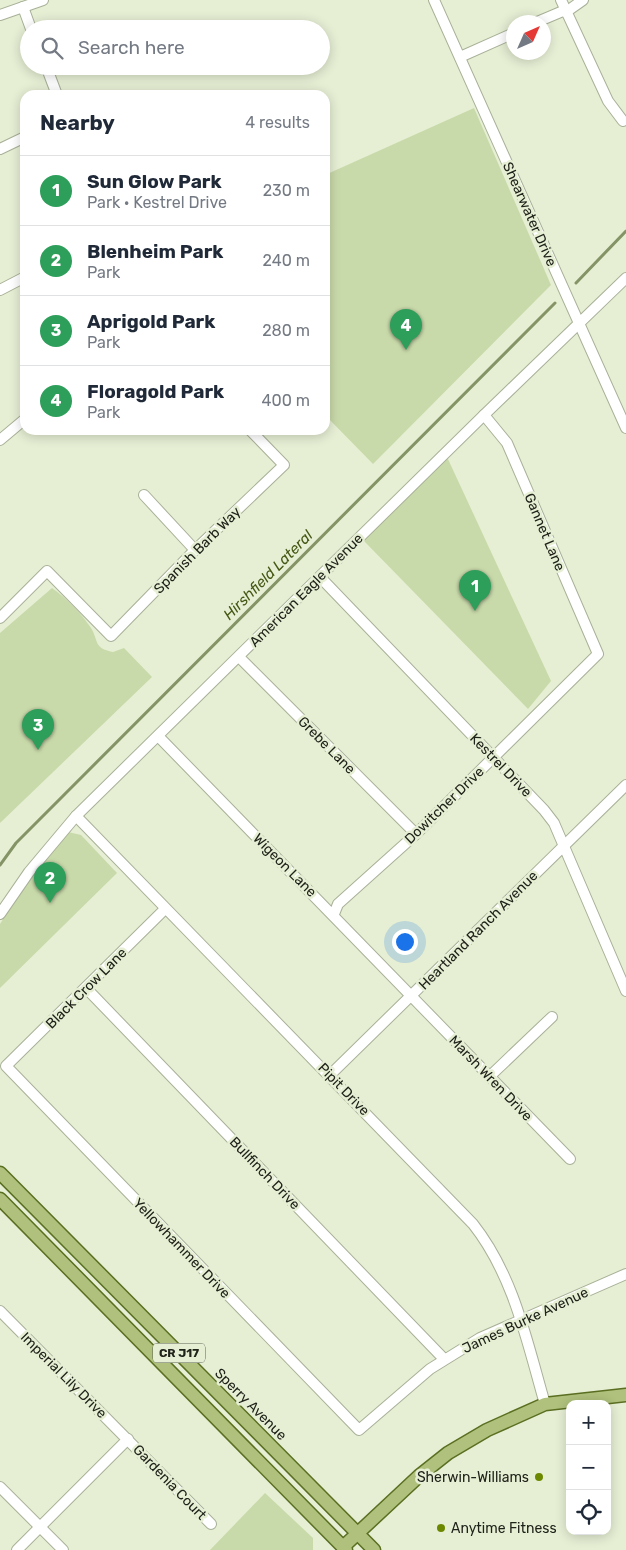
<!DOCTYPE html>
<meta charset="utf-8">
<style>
:root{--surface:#fff;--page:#f6f6f7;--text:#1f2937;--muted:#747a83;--line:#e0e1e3;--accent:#0f766e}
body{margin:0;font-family:Rubik,sans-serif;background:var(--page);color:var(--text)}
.controls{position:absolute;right:15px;bottom:15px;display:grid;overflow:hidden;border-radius:10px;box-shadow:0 2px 12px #0003}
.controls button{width:45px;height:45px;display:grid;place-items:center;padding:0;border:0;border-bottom:1px solid var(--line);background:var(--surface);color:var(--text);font:25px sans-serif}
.compass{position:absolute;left:506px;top:15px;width:45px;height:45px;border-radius:50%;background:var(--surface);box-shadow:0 2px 12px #0003;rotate:45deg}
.you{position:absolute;left:404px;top:941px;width:18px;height:18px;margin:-12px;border:4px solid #fff;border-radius:50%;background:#1a73e8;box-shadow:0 0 0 8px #1a73e833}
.badge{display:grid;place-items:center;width:32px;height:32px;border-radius:50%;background:var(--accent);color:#fff;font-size:16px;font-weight:700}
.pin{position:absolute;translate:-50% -41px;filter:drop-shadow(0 1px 2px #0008)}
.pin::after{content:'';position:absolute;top:26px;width:18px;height:15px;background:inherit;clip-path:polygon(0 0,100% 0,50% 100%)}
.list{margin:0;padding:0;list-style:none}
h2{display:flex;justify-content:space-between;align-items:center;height:65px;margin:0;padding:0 20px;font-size:21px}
h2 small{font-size:16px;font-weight:400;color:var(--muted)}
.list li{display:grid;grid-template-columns:32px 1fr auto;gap:15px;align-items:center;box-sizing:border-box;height:70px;padding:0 20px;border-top:1px solid var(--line)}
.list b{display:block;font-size:19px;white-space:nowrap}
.list p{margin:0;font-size:16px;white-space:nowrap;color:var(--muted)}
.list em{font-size:16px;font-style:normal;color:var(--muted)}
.icon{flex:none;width:28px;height:28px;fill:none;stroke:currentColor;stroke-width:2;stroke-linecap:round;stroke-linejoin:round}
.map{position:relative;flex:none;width:626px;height:1550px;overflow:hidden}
.search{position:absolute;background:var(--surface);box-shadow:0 2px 12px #0003;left:20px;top:20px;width:310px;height:55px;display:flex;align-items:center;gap:12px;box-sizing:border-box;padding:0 18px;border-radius:28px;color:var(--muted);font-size:19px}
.panel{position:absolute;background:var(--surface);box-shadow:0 2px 12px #0003;left:20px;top:90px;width:310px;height:345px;border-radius:15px}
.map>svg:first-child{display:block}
.green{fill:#c9daaa}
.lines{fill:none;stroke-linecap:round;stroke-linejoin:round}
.stream{stroke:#859466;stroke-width:3}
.minor-casing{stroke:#a8b198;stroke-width:12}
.major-casing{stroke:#5a6f21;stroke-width:15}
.minor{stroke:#fff;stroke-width:10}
.major{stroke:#afc17c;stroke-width:12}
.poi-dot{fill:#6b8800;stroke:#e6efd4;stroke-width:2}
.labels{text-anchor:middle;stroke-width:5;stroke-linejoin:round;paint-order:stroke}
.shield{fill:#e6efd4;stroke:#5b6052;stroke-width:1}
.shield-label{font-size:12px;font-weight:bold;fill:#20231a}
.street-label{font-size:14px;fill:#20231a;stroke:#e6efd4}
.poi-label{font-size:14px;fill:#20231a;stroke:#e6efd4;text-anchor:end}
.water-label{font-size:15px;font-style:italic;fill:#465815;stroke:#e6efd4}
</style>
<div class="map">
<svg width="626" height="1550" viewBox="0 0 626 1550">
<rect width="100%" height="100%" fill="#e6efd4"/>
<g class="green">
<path d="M 474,108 L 551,285 L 373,464 L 325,415 L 325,175 Z"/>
<path d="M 447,457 L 551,681 L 528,709 L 363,540 Z"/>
<path d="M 52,588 C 65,597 82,614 91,628 C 99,641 93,648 113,652 L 124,648 L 152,677 L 0,823 L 0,633 Z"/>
<path d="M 68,832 L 81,835 L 117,873 L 0,988 L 0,924 L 25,885 Z"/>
<path d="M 265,1493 L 313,1538 L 313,1550 L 210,1550 Z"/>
</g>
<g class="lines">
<g class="stream">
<path d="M 576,283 L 626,231"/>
<path d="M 0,865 L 16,843 L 555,303"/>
</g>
<g class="minor-casing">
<g id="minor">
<path d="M 434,0 L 626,428"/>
<path d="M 561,0 L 608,101 L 623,121"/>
<path d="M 23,7 L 31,29"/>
<path d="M 0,15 L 43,0"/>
<path d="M 537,22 L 563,11 L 566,12 L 583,0"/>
<path d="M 460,57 L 514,33"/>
<path d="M 46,66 L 57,95"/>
<path d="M 0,149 L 25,137"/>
<path d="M 0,290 L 25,277"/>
<path d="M 0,440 L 25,419"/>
<path d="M 144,495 L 195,550"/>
<path d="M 320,577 L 544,810 L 554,823 L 626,991"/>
<path d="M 0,618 L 47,571 L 111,636 L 195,550 L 284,465 L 250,430"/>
<path d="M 239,657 L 416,834"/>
<path d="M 158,736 L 570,1159"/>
<path d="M 76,816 L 473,1224 C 514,1276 527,1342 545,1404"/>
<path d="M 165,909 L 6,1066 L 359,1430 L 430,1369 L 480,1338 L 626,1274"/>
<path d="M 0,914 L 29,872 L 76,816 L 484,415 L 626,278"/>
<path d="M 334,914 L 338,904 L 416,834 L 598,654 L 507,443 L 484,415"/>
<path d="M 86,988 L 444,1359"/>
<path d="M 330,1075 L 626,785"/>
<path d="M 489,1077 L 552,1017"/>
<path d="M 0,1311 L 211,1524"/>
<path d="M 0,1487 L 63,1550"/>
<path d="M 17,1550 L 128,1439"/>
</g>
</g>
<g class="major-casing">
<g id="major">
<path d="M 0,1173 L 374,1550"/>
<path d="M 0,1199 L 346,1550"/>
<path d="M 343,1547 L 419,1476 L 448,1453 L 487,1430 L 545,1404 L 626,1395"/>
</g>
</g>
<use href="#minor" class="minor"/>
<use href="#major" class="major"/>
</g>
<g class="poi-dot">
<circle cx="539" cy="1477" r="5"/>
<circle cx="441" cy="1528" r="5"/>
</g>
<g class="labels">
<rect class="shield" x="153" y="1343.5" width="52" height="19" rx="4"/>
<g class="shield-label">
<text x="179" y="1357">CR J17</text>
</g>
<g class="street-label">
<text transform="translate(530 214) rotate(66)" y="5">Shearwater Drive</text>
<text transform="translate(545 532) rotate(67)" y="5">Gannet Lane</text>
<text transform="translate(197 550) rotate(-45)" y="5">Spanish Barb Way</text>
<text transform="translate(306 590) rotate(-45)" y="5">American Eagle Avenue</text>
<text transform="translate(327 745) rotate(45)" y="5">Grebe Lane</text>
<text transform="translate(501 765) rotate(46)" y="5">Kestrel Drive</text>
<text transform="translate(444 805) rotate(-44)" y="5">Dowitcher Drive</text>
<text transform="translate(285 865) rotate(45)" y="5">Wigeon Lane</text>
<text transform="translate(478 930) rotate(-45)" y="5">Heartland Ranch Avenue</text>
<text transform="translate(86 988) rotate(-45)" y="5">Black Crow Lane</text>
<text transform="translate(491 1078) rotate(46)" y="5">Marsh Wren Drive</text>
<text transform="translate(344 1089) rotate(46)" y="5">Pipit Drive</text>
<text transform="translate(265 1173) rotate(46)" y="5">Bullfinch Drive</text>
<text transform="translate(182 1248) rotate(46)" y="5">Yellowhammer Drive</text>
<text transform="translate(525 1320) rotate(-25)" y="5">James Burke Avenue</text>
<text transform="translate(64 1375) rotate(45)" y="5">Imperial Lily Drive</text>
<text transform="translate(251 1404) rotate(45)" y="5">Sperry Avenue</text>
<text transform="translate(170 1482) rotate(46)" y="5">Gardenia Court</text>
</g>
<g class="poi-label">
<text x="529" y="1482">Sherwin-Williams</text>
<text x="451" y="1533" text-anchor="start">Anytime Fitness</text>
</g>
<g class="water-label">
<text transform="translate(268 575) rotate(-45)" y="5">Hirshfield Lateral</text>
</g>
</g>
</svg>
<div class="controls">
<button>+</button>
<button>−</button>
<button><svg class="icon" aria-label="locate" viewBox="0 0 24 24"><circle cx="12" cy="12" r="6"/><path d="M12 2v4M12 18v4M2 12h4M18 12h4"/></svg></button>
</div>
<svg class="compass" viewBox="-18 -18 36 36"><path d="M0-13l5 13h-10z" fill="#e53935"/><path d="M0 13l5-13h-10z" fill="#747a83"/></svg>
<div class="you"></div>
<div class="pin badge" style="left:475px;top:611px;background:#2e9e5b">1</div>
<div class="pin badge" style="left:50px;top:903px;background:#2e9e5b">2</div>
<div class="pin badge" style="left:38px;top:750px;background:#2e9e5b">3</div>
<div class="pin badge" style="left:406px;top:350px;background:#2e9e5b">4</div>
<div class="search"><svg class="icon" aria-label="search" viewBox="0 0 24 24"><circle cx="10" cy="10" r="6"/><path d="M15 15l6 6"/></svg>Search here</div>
<section class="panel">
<h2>Nearby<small>4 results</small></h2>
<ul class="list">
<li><span class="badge" style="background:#2e9e5b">1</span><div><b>Sun Glow Park</b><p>Park · Kestrel Drive</p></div><em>230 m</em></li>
<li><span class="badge" style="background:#2e9e5b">2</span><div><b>Blenheim Park</b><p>Park</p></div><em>240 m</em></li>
<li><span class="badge" style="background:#2e9e5b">3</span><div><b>Aprigold Park</b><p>Park</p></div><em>280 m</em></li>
<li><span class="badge" style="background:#2e9e5b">4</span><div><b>Floragold Park</b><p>Park</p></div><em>400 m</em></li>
</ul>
</section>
</div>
